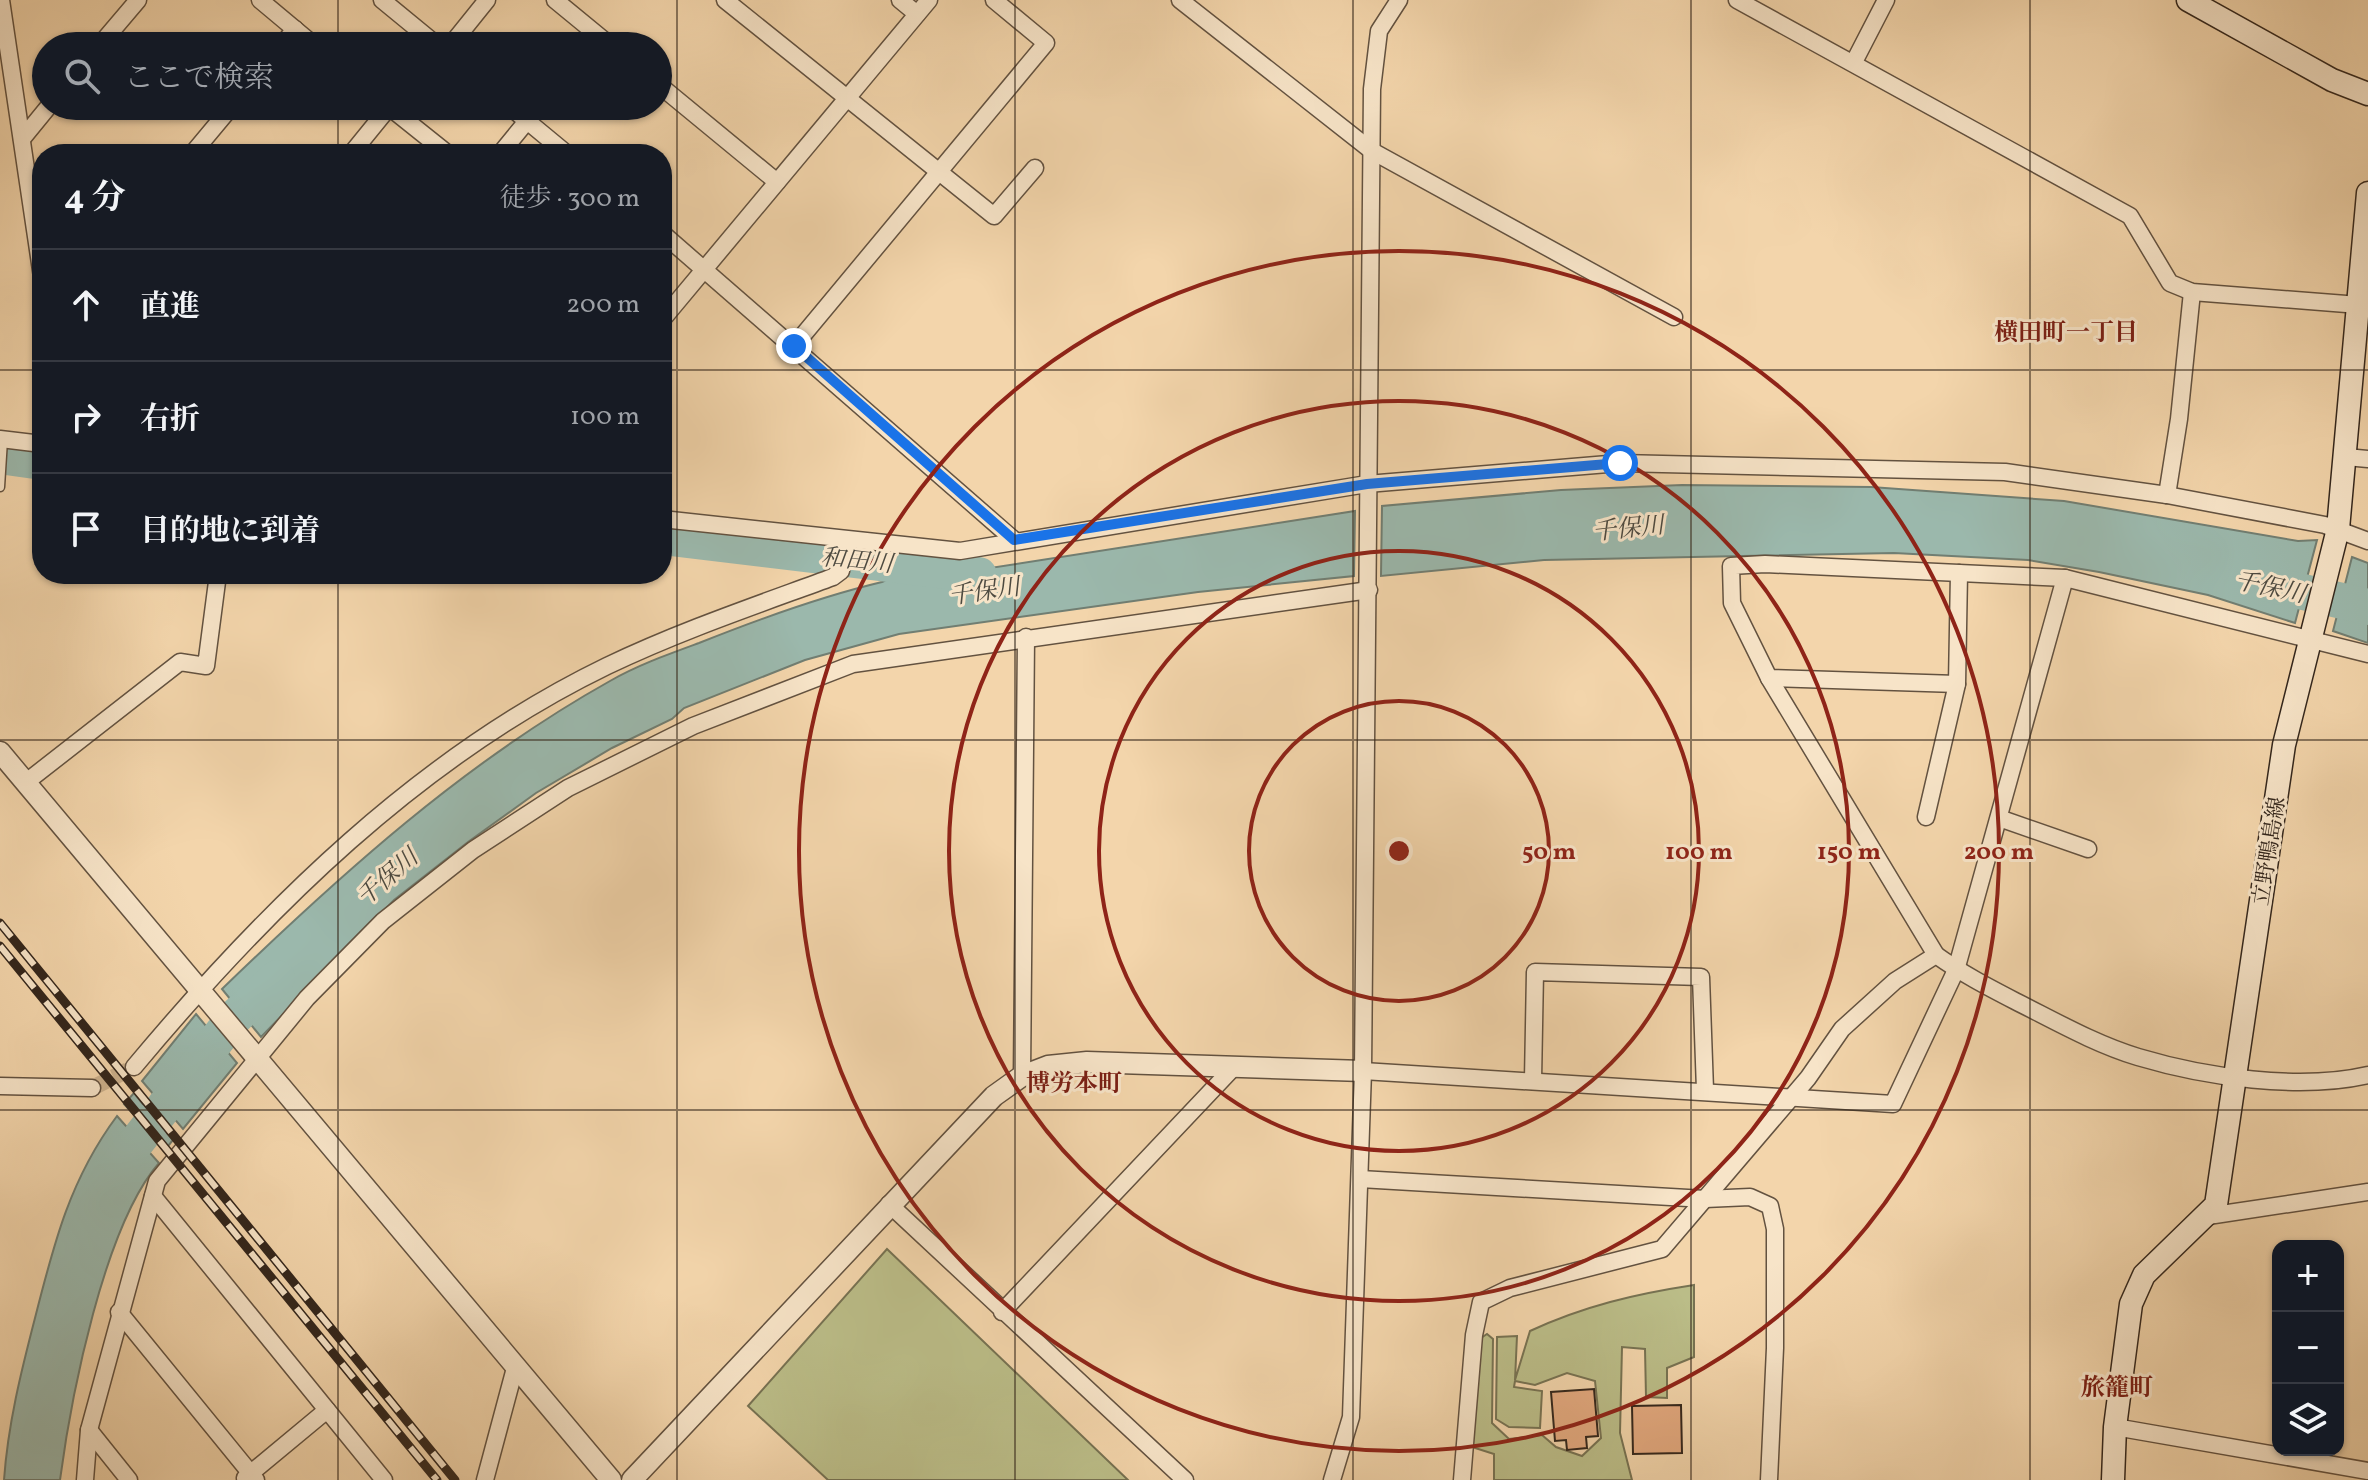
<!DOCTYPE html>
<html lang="ja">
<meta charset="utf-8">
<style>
:root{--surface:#171b24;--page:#242831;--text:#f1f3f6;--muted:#9ea1a6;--line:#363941}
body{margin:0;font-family:Vollkorn,"Noto Serif JP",serif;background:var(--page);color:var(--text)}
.controls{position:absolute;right:24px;bottom:24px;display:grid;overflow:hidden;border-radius:16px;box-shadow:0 2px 6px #0004}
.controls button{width:72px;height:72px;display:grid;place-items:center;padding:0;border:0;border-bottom:2px solid var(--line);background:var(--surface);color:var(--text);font:40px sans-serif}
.stop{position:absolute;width:24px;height:24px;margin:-18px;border:6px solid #1a73e8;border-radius:50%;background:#fff}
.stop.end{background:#1a73e8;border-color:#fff;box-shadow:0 2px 8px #0008}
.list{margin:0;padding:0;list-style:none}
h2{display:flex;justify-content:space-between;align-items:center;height:104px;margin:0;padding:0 32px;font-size:34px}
h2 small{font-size:26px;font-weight:400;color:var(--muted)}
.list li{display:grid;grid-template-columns:52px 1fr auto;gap:24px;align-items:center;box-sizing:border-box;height:112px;padding:0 32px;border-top:2px solid var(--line)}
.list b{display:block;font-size:30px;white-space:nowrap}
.list em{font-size:26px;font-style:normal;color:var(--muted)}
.icon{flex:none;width:44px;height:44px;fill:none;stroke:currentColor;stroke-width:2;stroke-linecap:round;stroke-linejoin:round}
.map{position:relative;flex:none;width:2368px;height:1480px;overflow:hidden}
.search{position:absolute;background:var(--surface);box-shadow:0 2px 6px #0004;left:32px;top:32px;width:640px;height:88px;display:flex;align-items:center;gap:20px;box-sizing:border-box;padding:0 28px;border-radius:44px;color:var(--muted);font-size:30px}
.panel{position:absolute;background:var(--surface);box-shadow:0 2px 6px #0004;left:32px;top:144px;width:640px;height:440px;border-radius:32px}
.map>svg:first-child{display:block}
.green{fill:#bbbd88;stroke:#777252;stroke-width:2}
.water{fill:#9bb8ac;stroke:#717e72;stroke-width:2}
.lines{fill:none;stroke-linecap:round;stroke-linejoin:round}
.river{stroke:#9bb8ac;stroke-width:36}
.building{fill:#e3a97f;stroke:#33261c;stroke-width:2}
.minor-tunnel{stroke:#cdb28e;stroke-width:16;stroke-dasharray:16 8;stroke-linecap:butt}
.service-casing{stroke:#635240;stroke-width:11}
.minor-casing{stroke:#635240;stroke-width:19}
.tertiary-casing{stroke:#635240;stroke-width:23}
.secondary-casing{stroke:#33261c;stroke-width:25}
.service{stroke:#f7e4c8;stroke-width:8}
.minor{stroke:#f7e4c8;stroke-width:16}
.tertiary{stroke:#f7e4c8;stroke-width:20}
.secondary{stroke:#f7e4c8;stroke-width:22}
.rail-casing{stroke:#33261c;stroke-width:9}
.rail{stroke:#f7e4c8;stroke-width:6;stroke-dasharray:18;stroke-linecap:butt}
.route{stroke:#1a73e8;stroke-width:10}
.grid{fill:none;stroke:#33261c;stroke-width:2;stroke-opacity:0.55}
.ring{fill:none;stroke:#8f2418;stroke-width:4}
.labels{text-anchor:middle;stroke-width:6;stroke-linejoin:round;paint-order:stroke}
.street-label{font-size:22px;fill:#33261c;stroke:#f7e4c8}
.neighbourhood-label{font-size:24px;font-weight:bold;fill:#7a1f14;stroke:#f7e4c8}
.water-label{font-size:24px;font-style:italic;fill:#4d4a40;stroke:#f7e4c8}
.centre{fill:#8f2418;stroke:#f7e4c8;stroke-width:4}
.ring-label{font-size:24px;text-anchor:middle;font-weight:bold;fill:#8f2418;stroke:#f7e4c8;stroke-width:6;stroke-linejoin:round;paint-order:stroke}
</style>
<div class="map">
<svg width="2368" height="1480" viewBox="0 0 2368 1480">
<rect width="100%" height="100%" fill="#f3d5ab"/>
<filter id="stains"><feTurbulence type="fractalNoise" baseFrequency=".0025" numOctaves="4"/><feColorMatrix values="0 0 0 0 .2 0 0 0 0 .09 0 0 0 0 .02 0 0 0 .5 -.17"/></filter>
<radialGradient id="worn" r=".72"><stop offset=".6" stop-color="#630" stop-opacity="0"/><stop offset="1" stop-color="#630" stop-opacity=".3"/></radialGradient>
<g class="green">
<path d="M 887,1249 L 1128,1480 L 828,1480 L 748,1406 Z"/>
<path d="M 1694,1285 L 1694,1357 L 1667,1368 L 1667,1398 L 1646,1397 L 1645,1349 L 1622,1347 L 1620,1433 L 1632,1480 L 1494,1480 L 1494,1454 L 1472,1447 L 1478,1340 L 1487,1334 L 1493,1339 L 1492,1423 L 1509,1439 L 1542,1435 L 1556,1447 L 1582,1456 L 1601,1438 L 1595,1381 L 1567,1373 L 1535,1385 L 1515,1381 L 1514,1387 L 1542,1391 L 1540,1428 L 1509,1427 L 1496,1419 L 1497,1337 L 1517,1336 L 1515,1380 L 1530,1331 C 1584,1306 1635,1294 1694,1285 Z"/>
</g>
<g class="water">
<path d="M 1682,485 L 1871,487 L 2064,501 L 2298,541 L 2317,540 L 2295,623 L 2208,595 L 2099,572 L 2028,560 L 1894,553 L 1544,560 L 1381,576 L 1382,506 L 1561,490 Z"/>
<path d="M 1355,511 L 1354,576 L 1198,592 L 899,634 L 805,660 L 684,708 L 672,719 L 612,748 L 536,793 L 468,842 L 394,900 L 261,1037 L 222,989 C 341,874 465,762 610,681 C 638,665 669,654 699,643 C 759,619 819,597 882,582 L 889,579 L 892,570 L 927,570 L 980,563 L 984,569 Z"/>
<path d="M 2352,557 L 2368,563 L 2368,643 L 2333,631 Z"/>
<path d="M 196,1014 L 237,1063 L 183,1129 L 142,1081 Z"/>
<path d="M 134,1093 L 151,1114 L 151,1125 L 158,1123 L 173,1140 L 164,1151 L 148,1133 L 149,1127 L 145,1127 L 124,1104 Z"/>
<path d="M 117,1116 L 159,1163 C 104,1226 71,1397 60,1480 L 4,1480 C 8,1424 21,1372 35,1318 C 54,1243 70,1179 117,1116 Z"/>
</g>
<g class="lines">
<g class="river">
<path d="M 0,456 L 42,462"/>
<path d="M 662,537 L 979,575"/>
<path d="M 2256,581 L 2368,607"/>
<path d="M 109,1177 L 234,1018 L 277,978"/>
</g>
</g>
<g class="building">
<path d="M 1594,1389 L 1598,1436 L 1586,1437 L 1587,1448 L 1567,1450 L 1566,1440 L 1555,1441 L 1551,1392 Z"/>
<path d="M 1681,1405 L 1682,1453 L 1633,1454 L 1632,1406 Z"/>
</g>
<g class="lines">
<path class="minor-tunnel" d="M 92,1088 L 134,1067"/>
<g class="service-casing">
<path id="service" d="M 0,487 L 3,440"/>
</g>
<g class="minor-casing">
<g id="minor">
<path d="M 1,0 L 42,277"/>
<path d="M 260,0 L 315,46"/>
<path d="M 382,0 L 438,46"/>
<path d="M 555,0 L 611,46"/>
<path d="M 725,0 L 994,216 L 1035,168"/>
<path d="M 900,0 L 917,14"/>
<path d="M 1180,0 L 1372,151 L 1674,317"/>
<path d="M 1737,0 L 2130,216 L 2170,283 L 2192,292 L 2359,305"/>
<path d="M 99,46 L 138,0"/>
<path d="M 281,46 L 295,29"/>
<path d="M 450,46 L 487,0"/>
<path d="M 1854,62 L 1886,0"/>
<path d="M 658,84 L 777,182"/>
<path d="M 388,106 L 448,154"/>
<path d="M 509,106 L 567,154"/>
<path d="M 22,139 L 49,106"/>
<path d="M 192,154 L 232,106"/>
<path d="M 351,154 L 390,106"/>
<path d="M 500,154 L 527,121"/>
<path d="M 662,233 L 1014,540"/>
<path d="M 662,320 L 929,0"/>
<path d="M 794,346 L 1046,43 L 994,0"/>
<path d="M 0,439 L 42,444"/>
<path d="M 2346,457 L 2368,459"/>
<path d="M 2167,495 L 2179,419 L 2192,292"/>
<path d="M 662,519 L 960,551 L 1367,484 L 1620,463 L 2005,472 L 2167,495 L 2325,525 L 2368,541"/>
<path d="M 1769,678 L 1936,955"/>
<path d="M 1957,684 L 1769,678 L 1732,603 L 1731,566 L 1765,564 L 2065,578 L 2368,654"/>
<path d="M 25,783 L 180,662 L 206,666 L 218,574"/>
<path d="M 1926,817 L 1957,684 L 1959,573"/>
<path d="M 1999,818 L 2088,849"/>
<path d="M 134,1067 C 266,909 419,757 607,666 C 680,631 757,605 833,577 L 841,571 L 846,541"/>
<path d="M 1363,1071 L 1893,1104 L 1956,970 L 2065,578"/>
<path d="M 1022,1076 L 1026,637"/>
<path d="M 1533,1080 L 1535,972 L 1701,977 L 1705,1090"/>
<path d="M 0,1086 L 92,1088"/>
<path d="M 1360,1179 L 1705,1199 L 1750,1197 L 1770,1206 L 1775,1229 L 1775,1348 L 1769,1480"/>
<path d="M 153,1196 L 384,1480"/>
<path d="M 889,1204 L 1185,1480"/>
<path d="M 2208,1216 L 2368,1192"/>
<path d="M 119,1312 L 256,1480"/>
<path d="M 1002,1312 L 1233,1068"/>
<path d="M 2115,1427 L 2368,1471"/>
<path d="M 89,1430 L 129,1480"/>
<path d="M 245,1478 L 327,1410"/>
<path d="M 85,1480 L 89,1430 L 157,1181 L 307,998 L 383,921 L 473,850 L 568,788 L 693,726 L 853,664 L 1369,590"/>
<path d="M 485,1480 L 515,1368"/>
<path d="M 1332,1480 L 1351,1417 L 1363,1071 L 1372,89 L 1379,31 L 1399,0"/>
<path d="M 1462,1480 L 1474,1335 L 1481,1302 L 1510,1288 L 1662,1249 L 1808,1078 L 1842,1029 L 1895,981 L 1936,955 C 1961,973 1988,987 2015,1001 C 2055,1021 2095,1044 2138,1057 C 2205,1077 2299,1091 2368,1075"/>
</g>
</g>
<g class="tertiary-casing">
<g id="tertiary">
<path d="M 0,752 L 611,1480"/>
<path d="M 632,1480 L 994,1096 L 1022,1076 L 1048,1066 L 1087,1062 L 1363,1071"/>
</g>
</g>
<g class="secondary-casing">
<g id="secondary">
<path d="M 2188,0 L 2332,80 L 2368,94"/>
<path d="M 2113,1480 L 2115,1427 L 2131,1304 L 2144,1275 L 2216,1205 L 2284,745 L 2338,529 L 2368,193"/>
</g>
</g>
<use href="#service" class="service"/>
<use href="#minor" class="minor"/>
<use href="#tertiary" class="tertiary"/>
<use href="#secondary" class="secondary"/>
<g class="rail-casing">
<g id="rail">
<path d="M 0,923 L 455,1480"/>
<path d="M 0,946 L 437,1480"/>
</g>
</g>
<use href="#rail" class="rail"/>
</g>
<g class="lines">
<path class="route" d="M 794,346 L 1014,540 L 1367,484 L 1620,463"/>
</g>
<path class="grid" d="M 338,0 L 338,46M 677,0 L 677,1480M 1015,0 L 1015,1480M 1353,0 L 1353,1480M 1691,0 L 1691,1480M 2030,0 L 2030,1480M 338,106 L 338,154M 0,370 L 42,370M 662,370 L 2368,370M 338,574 L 338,1480M 0,740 L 2368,740M 0,1110 L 2368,1110"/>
<g class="ring">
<circle cx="1399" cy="851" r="150"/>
<circle cx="1399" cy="851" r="300"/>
<circle cx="1399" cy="851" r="450"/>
<circle cx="1399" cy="851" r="600"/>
</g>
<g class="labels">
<g class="street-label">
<text transform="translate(2268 851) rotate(-81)" y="8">立野鴨島線</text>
</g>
<g class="neighbourhood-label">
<text x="2066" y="340">横田町一丁目</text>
<text x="1074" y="1091">博労本町</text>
<text x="2117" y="1395">旅籠町</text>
</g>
<g class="water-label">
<text transform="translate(1628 528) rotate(-6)" y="8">千保川</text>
<text transform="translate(857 560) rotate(6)" y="8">和田川</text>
<text transform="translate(2270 587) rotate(12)" y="8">千保川</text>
<text transform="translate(984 591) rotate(-8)" y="8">千保川</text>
<text transform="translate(387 877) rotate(-41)" y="8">千保川</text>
</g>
</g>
<circle cx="1399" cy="851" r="12" class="centre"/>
<g class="ring-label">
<text x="1549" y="859">50 m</text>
<text x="1699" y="859">100 m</text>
<text x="1849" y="859">150 m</text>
<text x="1999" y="859">200 m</text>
</g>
<rect width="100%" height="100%" filter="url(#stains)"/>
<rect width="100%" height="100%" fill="url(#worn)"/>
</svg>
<div class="controls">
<button>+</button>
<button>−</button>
<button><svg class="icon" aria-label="layers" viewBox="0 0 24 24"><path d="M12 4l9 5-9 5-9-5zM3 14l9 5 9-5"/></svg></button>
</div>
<div class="stop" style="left:1620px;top:463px"></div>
<div class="stop end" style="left:794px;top:346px"></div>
<div class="search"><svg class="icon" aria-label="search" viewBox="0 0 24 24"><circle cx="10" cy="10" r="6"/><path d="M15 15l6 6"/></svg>ここで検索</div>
<section class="panel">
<h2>4 分<small>徒歩 · 300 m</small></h2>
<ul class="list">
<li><svg class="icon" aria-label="ahead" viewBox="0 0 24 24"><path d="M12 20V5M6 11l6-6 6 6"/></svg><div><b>直進</b></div><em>200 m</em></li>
<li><svg class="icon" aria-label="right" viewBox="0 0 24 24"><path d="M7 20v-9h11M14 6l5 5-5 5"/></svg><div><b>右折</b></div><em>100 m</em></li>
<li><svg class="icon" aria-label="arrive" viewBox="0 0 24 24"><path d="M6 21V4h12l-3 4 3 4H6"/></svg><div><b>目的地に到着</b></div></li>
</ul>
</section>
</div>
